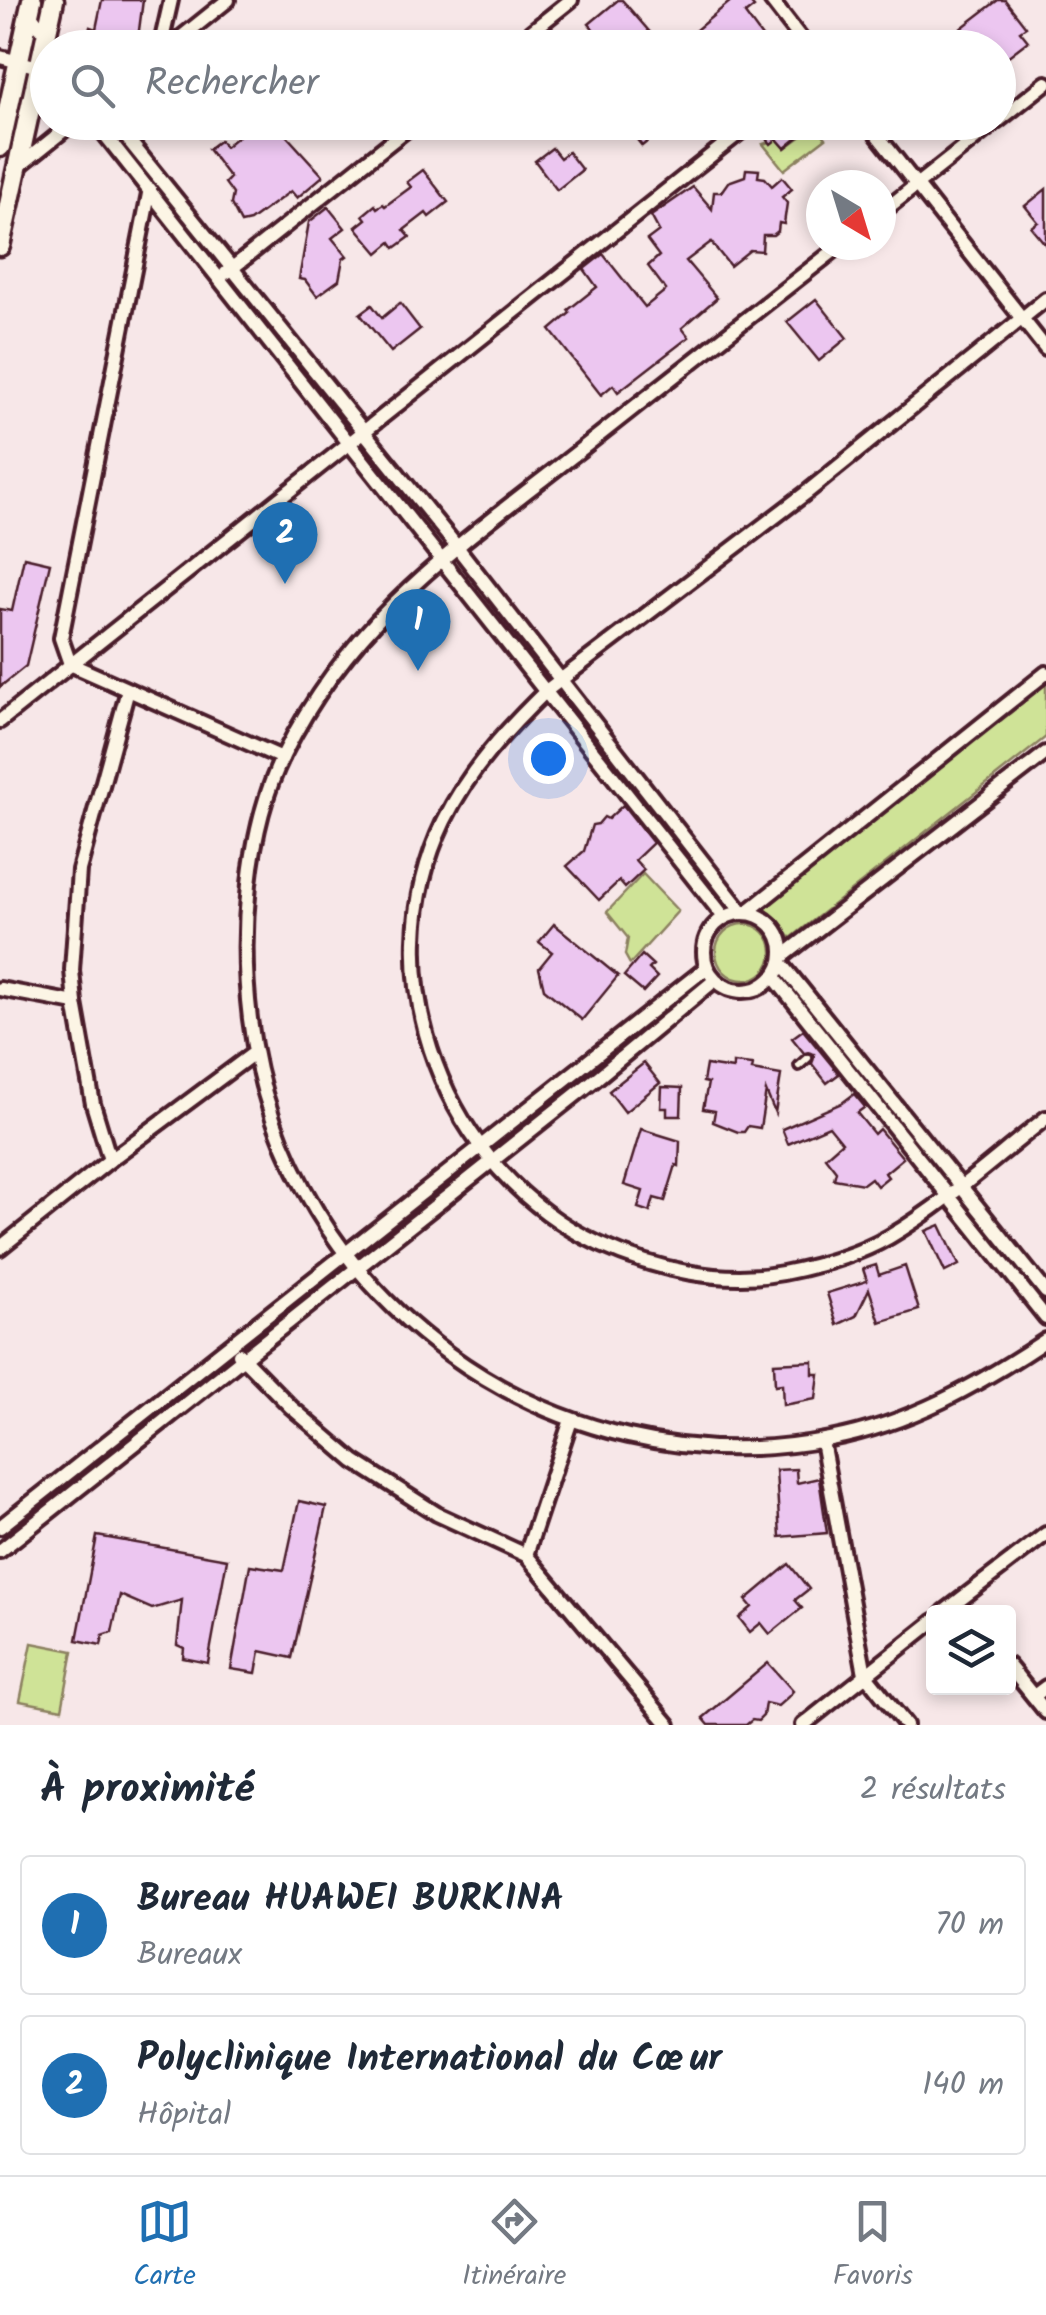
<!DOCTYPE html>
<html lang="fr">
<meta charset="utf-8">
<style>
:root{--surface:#fff;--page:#f6f6f7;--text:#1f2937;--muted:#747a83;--line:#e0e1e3;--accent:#1f6fb2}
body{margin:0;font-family:Kalam,sans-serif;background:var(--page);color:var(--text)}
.controls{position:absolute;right:30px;bottom:30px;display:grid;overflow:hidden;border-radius:10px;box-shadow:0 5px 15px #0003}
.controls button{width:90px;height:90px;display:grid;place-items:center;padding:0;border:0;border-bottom:2px solid var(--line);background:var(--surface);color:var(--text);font:50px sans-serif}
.compass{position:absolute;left:806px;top:170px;width:90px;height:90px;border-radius:50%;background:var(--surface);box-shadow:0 5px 15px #0003;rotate:142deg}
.you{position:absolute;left:548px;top:758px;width:35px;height:35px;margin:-25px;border:8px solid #fff;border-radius:50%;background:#1a73e8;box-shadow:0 0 0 15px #1a73e833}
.badge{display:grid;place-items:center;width:65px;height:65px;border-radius:50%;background:var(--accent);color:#fff;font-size:32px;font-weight:700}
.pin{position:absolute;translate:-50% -82px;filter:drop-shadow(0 2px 5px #0008)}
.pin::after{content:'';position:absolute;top:52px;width:35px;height:30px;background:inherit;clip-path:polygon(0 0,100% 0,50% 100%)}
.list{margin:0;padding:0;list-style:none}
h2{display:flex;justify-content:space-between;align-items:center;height:130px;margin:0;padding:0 40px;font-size:42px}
h2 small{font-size:32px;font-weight:400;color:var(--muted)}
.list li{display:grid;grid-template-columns:65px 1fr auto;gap:30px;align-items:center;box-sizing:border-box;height:140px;margin:0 20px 20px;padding:0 20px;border:2px solid var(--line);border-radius:10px}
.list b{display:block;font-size:38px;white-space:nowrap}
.list p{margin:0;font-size:32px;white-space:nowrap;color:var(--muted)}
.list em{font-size:32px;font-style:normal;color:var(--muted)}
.icon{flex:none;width:55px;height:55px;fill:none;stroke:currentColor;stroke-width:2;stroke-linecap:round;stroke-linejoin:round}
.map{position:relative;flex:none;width:1046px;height:1725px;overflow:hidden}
.search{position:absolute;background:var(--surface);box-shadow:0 5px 15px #0003;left:30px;right:30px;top:30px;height:110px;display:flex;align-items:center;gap:25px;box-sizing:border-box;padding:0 35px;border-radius:55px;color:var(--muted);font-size:38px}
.sheet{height:450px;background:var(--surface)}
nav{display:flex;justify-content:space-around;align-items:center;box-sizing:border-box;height:140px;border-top:2px solid var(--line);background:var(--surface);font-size:28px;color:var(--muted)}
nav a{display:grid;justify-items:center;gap:5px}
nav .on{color:var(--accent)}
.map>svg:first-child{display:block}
.green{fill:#cfe397;stroke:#8c8161;stroke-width:2.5}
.building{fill:#ecc6f0;stroke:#4a1f2b;stroke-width:2.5}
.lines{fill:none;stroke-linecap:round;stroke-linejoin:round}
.service-casing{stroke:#4a1f2b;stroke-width:14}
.minor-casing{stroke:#4a1f2b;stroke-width:20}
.secondary-casing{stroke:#4a1f2b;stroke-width:25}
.service{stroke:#fcf5e5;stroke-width:6}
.minor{stroke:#fcf5e5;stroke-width:12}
.secondary{stroke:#fcf5e5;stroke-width:18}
</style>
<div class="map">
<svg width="1046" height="1725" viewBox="0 0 1046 1725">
<rect width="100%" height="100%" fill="#f7e7e8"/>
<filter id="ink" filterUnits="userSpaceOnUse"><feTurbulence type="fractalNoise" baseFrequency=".01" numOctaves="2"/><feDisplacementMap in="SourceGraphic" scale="20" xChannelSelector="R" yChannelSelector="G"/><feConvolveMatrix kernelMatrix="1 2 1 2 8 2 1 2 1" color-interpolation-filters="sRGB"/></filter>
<g filter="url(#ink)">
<g class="green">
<path d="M 816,126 L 826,138 L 784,170 L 763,144 L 777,139 L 785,148 Z"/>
<path d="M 1046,677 L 1046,737 L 791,938 L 761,903 Z"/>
<path d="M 643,874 L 678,911 L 630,964 L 625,955 L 628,938 L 607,912 Z"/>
<circle cx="744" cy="952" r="28"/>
<path d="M 32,1643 L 73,1651 L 62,1709 L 20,1701 Z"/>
</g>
<g class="building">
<path d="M 102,0 L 143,0 L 138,38 L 126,35 L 123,48 L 86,46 L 90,27 L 96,29 Z"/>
<path d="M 618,0 L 622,0 L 654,37 L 642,48 L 631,38 L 619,48 L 596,48 L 588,37 L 595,31 L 589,24 Z"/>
<path d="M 732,0 L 748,0 L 754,7 L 745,14 L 770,48 L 700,48 L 690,35 Z"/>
<path d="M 998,0 L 1005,0 L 1026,27 L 1020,31 L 1028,41 L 998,64 L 998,48 L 960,48 L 951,36 Z"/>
<path d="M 255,122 L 274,122 L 323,176 L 297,198 L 291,191 L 250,221 L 241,223 L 231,204 L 233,194 L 225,183 L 230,178 L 208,149 L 220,140 L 225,147 Z"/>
<path d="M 623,122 L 671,122 L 642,146 Z"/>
<path d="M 773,122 L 817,122 L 785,148 L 777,139 L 771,144 L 762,132 Z"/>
<path d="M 552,148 L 560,158 L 568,152 L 582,170 L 557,190 L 535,161 Z"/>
<path d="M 746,169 L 759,170 L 758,177 L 765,178 L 772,186 L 782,177 L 792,189 L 782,197 L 787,203 L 784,224 L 779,223 L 778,231 L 773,235 L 763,235 L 762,251 L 750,250 L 730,266 L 711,242 L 686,261 L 717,298 L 682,328 L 689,337 L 618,392 L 613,385 L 601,395 L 550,330 L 570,313 L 568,310 L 597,287 L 584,269 L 603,254 L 645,307 L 666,290 L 648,266 L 659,256 L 647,240 L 659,231 L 651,216 L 693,187 L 712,209 L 714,192 L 721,192 L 728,182 L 745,176 Z"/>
<path d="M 423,170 L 448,202 L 429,217 L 426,213 L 404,230 L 410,237 L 395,248 L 391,242 L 378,253 L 356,227 L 366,219 L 363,215 L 375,205 L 377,208 L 383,204 L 385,206 L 411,187 L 407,182 Z"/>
<path d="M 1046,189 L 1046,245 L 1031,227 L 1038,222 L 1025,206 Z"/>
<path d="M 328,207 L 345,228 L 332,238 L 347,256 L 343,259 L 339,280 L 317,296 L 305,280 L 299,279 L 309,222 Z"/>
<path d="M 816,299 L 847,338 L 819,361 L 787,322 Z"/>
<path d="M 400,303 L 420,329 L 391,352 L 360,314 L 372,305 L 382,318 Z"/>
<path d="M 24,557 L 50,563 L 26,666 L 0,687 L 0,609 L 12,611 Z"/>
<path d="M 623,805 L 653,843 L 635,860 L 644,870 L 625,888 L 619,881 L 599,900 L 567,866 L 584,851 L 592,825 L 598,824 L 604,817 L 608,819 Z"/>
<path d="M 554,924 L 618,976 L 582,1020 L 544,989 L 539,968 L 552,952 L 539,942 Z"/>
<path d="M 642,955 L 653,965 L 649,969 L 657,977 L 643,992 L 624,976 Z"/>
<path d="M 803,1030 L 839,1074 L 827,1083 L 812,1064 L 814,1054 L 804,1053 L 792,1038 Z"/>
<path d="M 644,1063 L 660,1083 L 625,1112 L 609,1091 Z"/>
<path d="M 733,1063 L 753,1065 L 752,1070 L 781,1075 L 775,1113 L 766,1091 L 760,1128 L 748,1126 L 744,1132 L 738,1132 L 713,1122 L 715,1111 L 703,1109 L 708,1083 L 703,1082 L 706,1065 L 733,1069 Z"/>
<path d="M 662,1087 L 682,1088 L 681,1116 L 667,1116 L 667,1108 L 661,1108 Z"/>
<path d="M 854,1094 L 865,1107 L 857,1113 L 874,1134 L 879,1129 L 903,1158 L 885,1173 L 888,1177 L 877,1186 L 871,1178 L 863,1184 L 834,1179 L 836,1171 L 825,1157 L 842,1142 L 829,1126 L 788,1144 L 782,1129 L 842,1103 Z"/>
<path d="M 641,1129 L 680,1141 L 679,1166 L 676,1165 L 665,1201 L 654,1198 L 650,1212 L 638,1208 L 643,1191 L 624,1185 Z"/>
<path d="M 940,1225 L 959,1265 L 945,1272 L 926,1231 Z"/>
<path d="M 876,1265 L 879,1275 L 905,1266 L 919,1310 L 880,1322 L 869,1289 L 856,1316 L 837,1325 L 827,1293 L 867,1281 L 863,1269 Z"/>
<path d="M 813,1361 L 813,1374 L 819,1374 L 816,1399 L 783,1405 L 782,1384 L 775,1385 L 774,1363 Z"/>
<path d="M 796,1469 L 797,1483 L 819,1478 L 827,1533 L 780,1537 L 776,1470 Z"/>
<path d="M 299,1501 L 326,1507 L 292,1658 L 260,1651 L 256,1673 L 231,1669 L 250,1565 L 284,1570 Z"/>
<path d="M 97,1536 L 227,1559 L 208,1663 L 183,1658 L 184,1648 L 177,1645 L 182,1600 L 152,1609 L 120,1595 L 112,1632 L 103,1635 L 101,1645 L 77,1640 Z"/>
<path d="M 789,1564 L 809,1589 L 795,1600 L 802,1608 L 770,1634 L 761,1623 L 750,1632 L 739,1618 L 752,1607 L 746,1600 Z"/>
<path d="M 768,1663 L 793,1691 L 788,1697 L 778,1706 L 765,1703 L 763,1716 L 758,1721 L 752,1720 L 746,1725 L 709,1725 L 703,1718 Z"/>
</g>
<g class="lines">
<g class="service-casing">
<path id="service" d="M 799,1066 L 808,1058"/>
</g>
<g class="minor-casing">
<g id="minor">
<path d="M 771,0 L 808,48"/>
<path d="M 29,13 L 57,48"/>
<path d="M 160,48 L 171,0"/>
<path d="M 168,48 L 228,0"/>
<path d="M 511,48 L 571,0"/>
<path d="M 0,57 L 39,67"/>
<path d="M 998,121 L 1046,83"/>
<path d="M 95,122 L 724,917"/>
<path d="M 114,122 L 457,547 L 742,912"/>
<path d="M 867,122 L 1046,349"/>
<path d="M 18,167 L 74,122"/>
<path d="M 150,189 L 61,638 L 70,664 L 282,758"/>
<path d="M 881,213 L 996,122"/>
<path d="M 841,245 C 753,314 666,382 579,451 C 462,543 352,616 284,754 C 246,829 240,937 250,1019 C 284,1298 554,1494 830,1439 C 909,1424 979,1385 1046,1340"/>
<path d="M 226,273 L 416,122"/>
<path d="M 1046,299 L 806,493 L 546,691 C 506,730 469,770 444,821 C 369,976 445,1172 599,1244 C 654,1269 721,1285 783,1273 C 819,1266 858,1255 889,1237 C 945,1204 995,1158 1046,1118"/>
<path d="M 0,721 L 753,122"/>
<circle cx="743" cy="952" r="39"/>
<path d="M 746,913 L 1046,673"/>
<path d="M 782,957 L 1046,753"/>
<path d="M 781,963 L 1046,1292"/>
<path d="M 774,977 L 1046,1318"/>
<path d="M 0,989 L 75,1003"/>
<path d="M 110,1160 L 93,1104 L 75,1003 L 72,970 L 79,870 L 128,690"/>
<path d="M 0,1248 L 110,1160 L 254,1053"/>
<path d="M 239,1354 L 291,1407 L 354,1461 L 437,1514 L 526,1555 L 669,1725"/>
<path d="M 822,1441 L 865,1674 L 906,1725"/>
<path d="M 0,1527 L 706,968"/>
<path d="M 0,1551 L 597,1078 L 715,980"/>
<path d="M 526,1555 L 571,1420"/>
<path d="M 944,1612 L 1046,1534"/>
<path d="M 1008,1665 L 1046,1712"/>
<path d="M 1034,1696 L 1046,1687"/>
<path d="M 803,1725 L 934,1621"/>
</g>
</g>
<g class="secondary-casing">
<g id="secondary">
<path d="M 0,147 L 32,0"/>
<path d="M 0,246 L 54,0"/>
</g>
</g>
<use href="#service" class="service"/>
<use href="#minor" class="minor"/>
<use href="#secondary" class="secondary"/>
</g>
</g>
</svg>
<div class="controls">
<button><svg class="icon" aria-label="layers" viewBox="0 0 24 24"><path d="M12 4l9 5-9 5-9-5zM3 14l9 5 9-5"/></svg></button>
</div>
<svg class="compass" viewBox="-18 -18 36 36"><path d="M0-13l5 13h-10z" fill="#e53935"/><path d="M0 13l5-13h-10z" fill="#747a83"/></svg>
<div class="you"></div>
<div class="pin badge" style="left:418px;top:671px">1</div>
<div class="pin badge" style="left:285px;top:584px">2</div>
<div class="search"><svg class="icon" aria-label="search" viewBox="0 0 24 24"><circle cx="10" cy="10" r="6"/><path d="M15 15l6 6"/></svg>Rechercher</div>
</div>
<section class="sheet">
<h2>À proximité<small>2 résultats</small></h2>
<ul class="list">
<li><span class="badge">1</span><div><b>Bureau HUAWEI BURKINA</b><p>Bureaux</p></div><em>70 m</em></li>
<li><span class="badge">2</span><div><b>Polyclinique International du Cœur</b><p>Hôpital</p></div><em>140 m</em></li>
</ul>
</section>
<nav>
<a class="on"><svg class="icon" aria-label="map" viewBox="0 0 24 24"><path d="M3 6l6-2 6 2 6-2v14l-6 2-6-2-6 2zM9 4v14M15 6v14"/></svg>Carte</a>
<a><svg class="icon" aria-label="directions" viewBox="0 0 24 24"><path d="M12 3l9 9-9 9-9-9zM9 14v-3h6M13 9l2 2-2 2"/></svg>Itinéraire</a>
<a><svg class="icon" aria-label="saved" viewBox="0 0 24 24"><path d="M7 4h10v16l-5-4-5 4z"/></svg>Favoris</a>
</nav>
